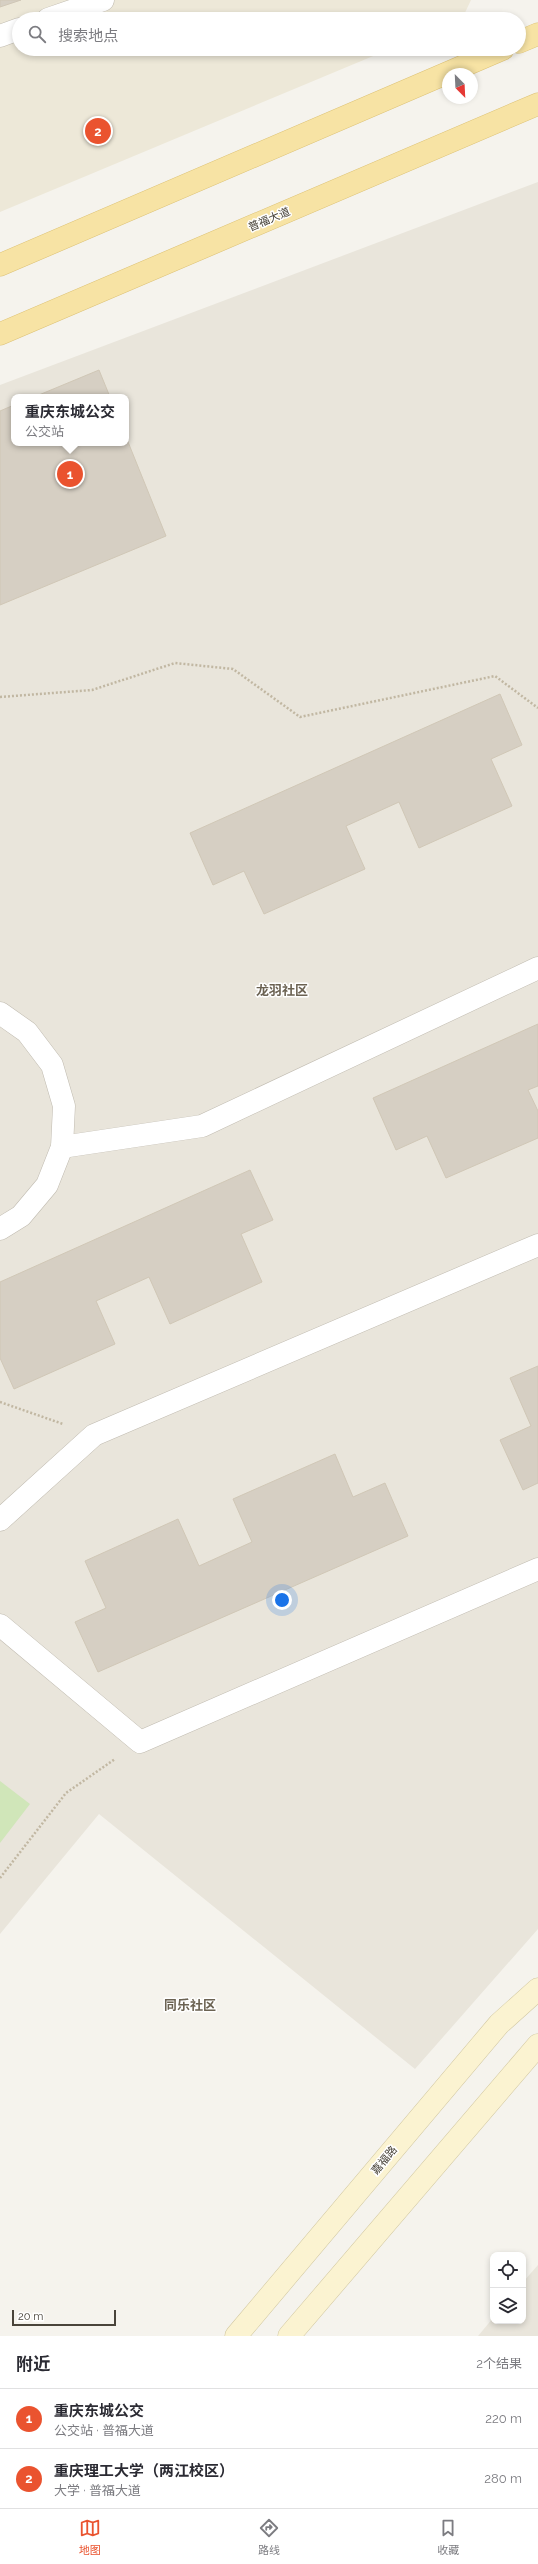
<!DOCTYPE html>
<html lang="zh">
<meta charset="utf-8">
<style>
:root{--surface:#fff;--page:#f7f7f7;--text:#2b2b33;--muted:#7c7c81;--line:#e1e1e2;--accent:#ea532f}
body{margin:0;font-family:Raleway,"Noto Sans SC",sans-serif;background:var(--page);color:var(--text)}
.controls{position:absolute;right:12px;bottom:12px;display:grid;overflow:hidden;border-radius:8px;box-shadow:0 2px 6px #0003}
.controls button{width:36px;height:36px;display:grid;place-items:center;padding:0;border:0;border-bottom:1px solid var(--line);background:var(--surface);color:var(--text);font:20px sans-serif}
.compass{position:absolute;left:442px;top:68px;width:36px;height:36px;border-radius:50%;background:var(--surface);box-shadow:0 2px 6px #0003;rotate:156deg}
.scale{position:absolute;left:12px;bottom:10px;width:104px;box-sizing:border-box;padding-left:4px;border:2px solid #49443a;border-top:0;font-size:11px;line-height:14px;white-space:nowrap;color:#49443a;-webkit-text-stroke:3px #fff;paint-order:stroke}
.you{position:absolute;left:282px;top:1600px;width:14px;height:14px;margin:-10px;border:3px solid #fff;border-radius:50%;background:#1a73e8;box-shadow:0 0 0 6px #1a73e833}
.badge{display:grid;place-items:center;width:26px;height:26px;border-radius:50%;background:var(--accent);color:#fff;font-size:13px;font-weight:700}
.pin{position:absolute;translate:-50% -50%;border:2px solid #fff;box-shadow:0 1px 4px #0006}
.popup{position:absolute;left:11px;top:394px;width:118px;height:52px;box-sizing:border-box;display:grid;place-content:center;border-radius:8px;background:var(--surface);filter:drop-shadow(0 1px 3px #0005);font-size:13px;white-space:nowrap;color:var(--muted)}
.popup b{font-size:15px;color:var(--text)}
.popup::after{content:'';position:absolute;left:50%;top:100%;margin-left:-8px;border:8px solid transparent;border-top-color:var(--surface)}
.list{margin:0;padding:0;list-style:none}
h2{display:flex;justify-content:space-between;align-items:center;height:52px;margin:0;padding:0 16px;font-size:17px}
h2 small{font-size:13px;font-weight:400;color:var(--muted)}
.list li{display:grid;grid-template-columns:26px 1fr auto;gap:12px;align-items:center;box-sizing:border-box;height:60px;padding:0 16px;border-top:1px solid var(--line)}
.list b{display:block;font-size:15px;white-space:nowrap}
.list p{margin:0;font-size:13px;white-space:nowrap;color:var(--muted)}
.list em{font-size:13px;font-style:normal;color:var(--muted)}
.icon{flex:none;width:22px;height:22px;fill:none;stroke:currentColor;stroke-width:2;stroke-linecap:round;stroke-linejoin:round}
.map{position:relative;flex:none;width:538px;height:2336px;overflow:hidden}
.search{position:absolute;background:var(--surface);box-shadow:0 2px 6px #0003;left:12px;right:12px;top:12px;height:44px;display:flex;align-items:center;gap:10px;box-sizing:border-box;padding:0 14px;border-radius:22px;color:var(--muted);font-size:15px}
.sheet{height:172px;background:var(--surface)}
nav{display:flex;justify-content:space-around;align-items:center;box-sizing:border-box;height:56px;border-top:1px solid var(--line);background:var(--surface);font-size:11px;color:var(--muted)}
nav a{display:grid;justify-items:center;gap:2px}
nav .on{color:var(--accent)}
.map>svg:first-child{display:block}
.residential{fill:#e9e5db;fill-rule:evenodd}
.education{fill:#ede8d8}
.green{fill:#d0e6b9}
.building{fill:#d6cfc3;stroke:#d0c7b6}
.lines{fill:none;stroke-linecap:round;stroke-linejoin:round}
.street-casing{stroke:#c0bbb0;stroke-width:23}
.secondary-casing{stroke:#d1c7a0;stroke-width:23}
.primary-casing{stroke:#dcc174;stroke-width:23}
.path{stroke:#c1b7a2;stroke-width:2.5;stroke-dasharray:2 2;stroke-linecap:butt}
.street{stroke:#fff;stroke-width:22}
.secondary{stroke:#fbf3d1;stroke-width:22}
.primary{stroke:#f7e3a4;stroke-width:22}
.labels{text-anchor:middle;stroke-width:3;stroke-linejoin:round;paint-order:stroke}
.street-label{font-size:11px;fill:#49443a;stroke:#fff}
.quarter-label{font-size:13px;font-weight:bold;fill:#6b6252;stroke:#fff}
</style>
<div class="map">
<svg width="538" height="2336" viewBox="0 0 538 2336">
<rect width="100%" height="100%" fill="#f5f3ed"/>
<g class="residential">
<path d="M 538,182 L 538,1929 L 415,2069 L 99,1814 L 0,1934 L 0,385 ZM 14,397 L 126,397 L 126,443 L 14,443 Z"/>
<path d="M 538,2265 L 538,2336 L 478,2336 L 493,2318 L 493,2321 L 523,2321 L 523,2282 Z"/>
</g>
<path class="education" d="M 0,0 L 471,0 L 462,19 L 19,19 L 19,49 L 390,49 L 0,212 Z"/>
<path class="green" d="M 0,1781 L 30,1804 L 0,1843 Z"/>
<g class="building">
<path d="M 0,0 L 21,0 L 0,7 Z"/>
<path d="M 99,370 L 110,397 L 34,397 Z"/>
<path d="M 14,405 L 14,443 L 126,443 L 126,437 L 166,536 L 0,605 L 0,411 Z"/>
<path d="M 500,694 L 522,745 L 491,759 L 512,806 L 419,848 L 399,802 L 346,826 L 365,869 L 264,914 L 244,871 L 213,885 L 190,833 Z"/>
<path d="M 538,1024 L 538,1086 L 528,1090 L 538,1111 L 538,1138 L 446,1178 L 427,1136 L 396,1150 L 373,1098 Z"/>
<path d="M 250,1170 L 273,1220 L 241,1234 L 262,1282 L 170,1324 L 149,1277 L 96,1301 L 115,1344 L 14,1389 L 0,1358 L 0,1282 Z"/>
<path d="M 538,1366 L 538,1483 L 523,1490 L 500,1440 L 531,1426 L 510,1378 Z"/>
<path d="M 335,1454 L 353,1497 L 385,1483 L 408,1536 L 98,1672 L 75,1622 L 106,1608 L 85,1561 L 178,1519 L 199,1566 L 252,1542 L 233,1499 Z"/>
</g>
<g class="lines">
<g class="street-casing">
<g id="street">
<path d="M 48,19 L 103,0"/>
<path d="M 0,36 L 19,29"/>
<path d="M 0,1013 L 27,1032 L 52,1065 L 64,1106 L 62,1147 L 47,1185 L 21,1216 L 0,1229"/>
<path d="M 62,1147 L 202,1126 L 538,968"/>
<path d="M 0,1520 L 94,1435 L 538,1245"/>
<path d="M 0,1625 L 140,1742 L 538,1569"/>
</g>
</g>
<g class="secondary-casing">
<g id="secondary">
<path d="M 236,2336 L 499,2024 L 538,1989"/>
<path d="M 289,2336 L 538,2045"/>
</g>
</g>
<g class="primary-casing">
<g id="primary">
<path d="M 519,42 L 538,34"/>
<path d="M 0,265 L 503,49"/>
<path d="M 0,334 L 538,104"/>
</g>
</g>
<g class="path">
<path d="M 0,697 L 92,690 L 175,663 L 233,669 L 300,717 L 495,676 L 538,708"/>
<path d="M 0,1402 L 63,1424"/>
<path d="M 0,1878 L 66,1793 L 115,1759"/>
</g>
<use href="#street" class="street"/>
<use href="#secondary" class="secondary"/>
<use href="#primary" class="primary"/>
</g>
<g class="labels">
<g class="street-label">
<text transform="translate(269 219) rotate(-23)" y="4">普福大道</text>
<text transform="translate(384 2160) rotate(-50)" y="4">嘉福路</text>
</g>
<g class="quarter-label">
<text x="282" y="995">龙羽社区</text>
<text x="190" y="2010">同乐社区</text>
</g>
</g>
</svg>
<div class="controls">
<button><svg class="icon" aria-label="locate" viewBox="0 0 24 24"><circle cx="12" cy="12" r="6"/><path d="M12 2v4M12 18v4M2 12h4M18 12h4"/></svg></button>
<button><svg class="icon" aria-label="layers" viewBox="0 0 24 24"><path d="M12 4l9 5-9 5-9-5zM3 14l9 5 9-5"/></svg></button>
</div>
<svg class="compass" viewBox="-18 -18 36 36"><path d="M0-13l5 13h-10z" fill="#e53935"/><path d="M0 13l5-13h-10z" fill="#7c7c81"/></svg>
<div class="scale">20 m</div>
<div class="you"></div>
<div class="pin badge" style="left:70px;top:474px">1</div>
<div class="popup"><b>重庆东城公交</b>公交站</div>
<div class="pin badge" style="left:98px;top:131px">2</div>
<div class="search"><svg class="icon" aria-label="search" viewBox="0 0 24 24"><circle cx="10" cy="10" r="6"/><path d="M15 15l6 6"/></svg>搜索地点</div>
</div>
<section class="sheet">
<h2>附近<small>2个结果</small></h2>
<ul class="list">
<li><span class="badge">1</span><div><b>重庆东城公交</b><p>公交站 · 普福大道</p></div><em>220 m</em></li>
<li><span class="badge">2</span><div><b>重庆理工大学（两江校区）</b><p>大学 · 普福大道</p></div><em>280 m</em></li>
</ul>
</section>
<nav>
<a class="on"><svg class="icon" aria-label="map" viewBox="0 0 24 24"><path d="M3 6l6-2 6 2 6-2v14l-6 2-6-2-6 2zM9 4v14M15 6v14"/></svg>地图</a>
<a><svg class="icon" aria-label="directions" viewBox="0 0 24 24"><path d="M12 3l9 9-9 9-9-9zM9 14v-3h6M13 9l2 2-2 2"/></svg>路线</a>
<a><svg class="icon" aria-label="saved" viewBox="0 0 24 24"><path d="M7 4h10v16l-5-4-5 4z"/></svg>收藏</a>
</nav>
